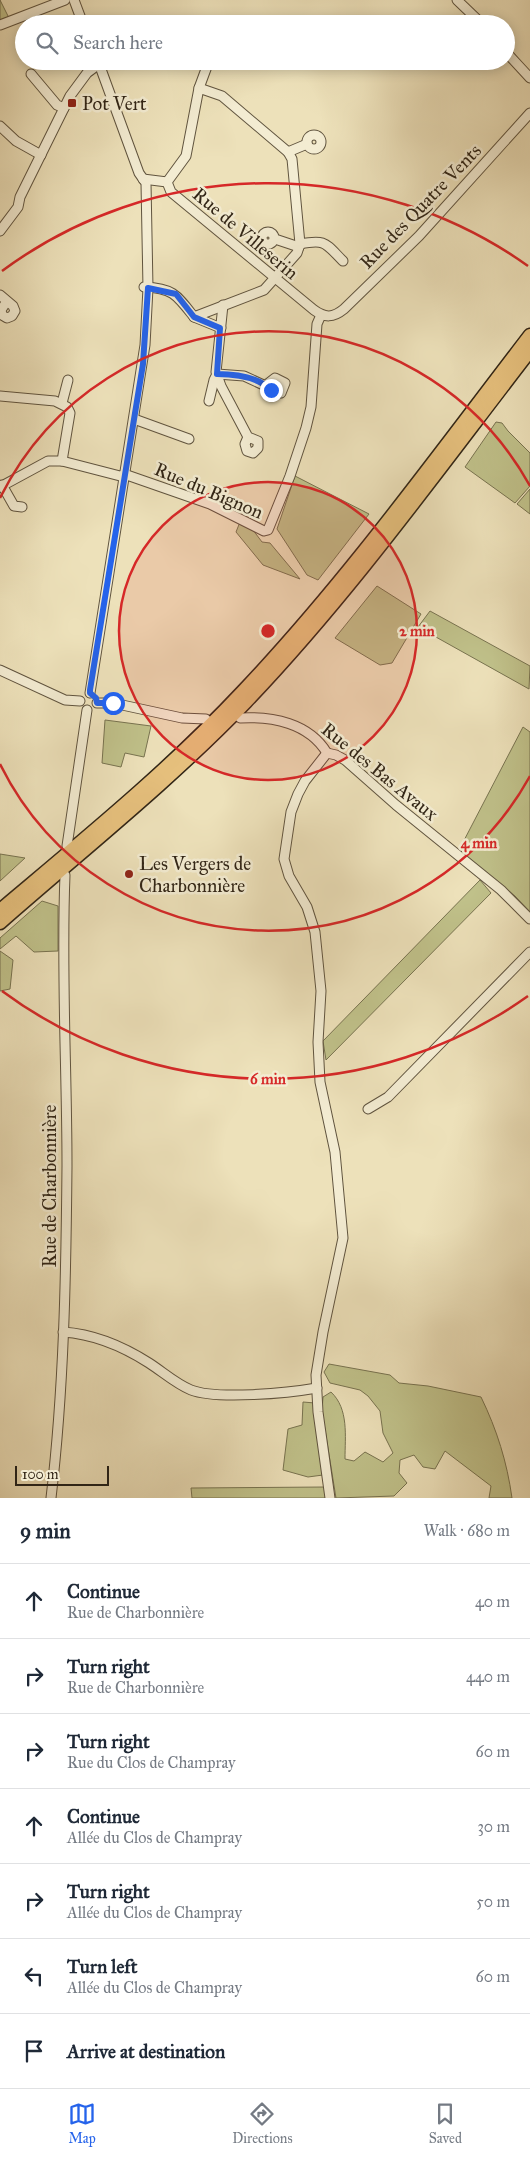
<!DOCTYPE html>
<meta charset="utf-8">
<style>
:root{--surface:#fff;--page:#f2f2f3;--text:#1f2937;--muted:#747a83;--line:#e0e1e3;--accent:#2563eb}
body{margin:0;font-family:"IM FELL Great Primer",serif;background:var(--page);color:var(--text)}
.scale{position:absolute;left:15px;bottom:12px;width:94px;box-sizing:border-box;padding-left:5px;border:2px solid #312516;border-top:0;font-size:14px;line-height:18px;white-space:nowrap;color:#312516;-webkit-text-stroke:4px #f3ecd2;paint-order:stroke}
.stop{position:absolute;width:15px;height:15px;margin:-11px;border:4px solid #2563eb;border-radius:50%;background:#fff}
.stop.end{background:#2563eb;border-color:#fff;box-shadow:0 1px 5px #0008}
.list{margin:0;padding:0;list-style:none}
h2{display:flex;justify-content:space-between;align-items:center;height:65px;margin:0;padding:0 20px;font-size:21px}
h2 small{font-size:16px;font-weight:400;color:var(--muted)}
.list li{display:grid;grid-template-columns:32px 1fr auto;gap:15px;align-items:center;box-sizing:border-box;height:75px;padding:0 20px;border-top:1px solid var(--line)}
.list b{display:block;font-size:19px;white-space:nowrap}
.list p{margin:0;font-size:16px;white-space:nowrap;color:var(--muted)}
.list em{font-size:16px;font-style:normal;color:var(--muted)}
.icon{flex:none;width:28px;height:28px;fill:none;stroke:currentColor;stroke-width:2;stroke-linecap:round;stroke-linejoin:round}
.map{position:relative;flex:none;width:530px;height:1498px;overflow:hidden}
.search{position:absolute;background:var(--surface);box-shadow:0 2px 12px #0003;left:15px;right:15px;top:15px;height:55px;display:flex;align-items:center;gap:12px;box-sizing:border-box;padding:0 18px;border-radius:28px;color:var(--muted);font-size:19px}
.sheet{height:590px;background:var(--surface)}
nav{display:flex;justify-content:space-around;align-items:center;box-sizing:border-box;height:70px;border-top:1px solid var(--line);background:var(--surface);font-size:14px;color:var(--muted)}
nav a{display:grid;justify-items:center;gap:2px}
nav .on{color:var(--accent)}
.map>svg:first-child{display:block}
.green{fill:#c0c18a;stroke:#787350}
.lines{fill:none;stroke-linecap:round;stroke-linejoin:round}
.minor-casing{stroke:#60543f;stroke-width:11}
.highway-casing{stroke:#312516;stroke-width:15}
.minor{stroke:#f3ecd2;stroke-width:9}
.highway{stroke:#e6c07d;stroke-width:12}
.route{stroke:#2563eb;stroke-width:6}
.ring{fill:none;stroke:#d62828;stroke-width:2.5}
.poi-dot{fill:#8f2418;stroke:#f3ecd2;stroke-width:2}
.labels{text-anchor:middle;stroke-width:5;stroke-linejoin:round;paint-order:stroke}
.poi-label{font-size:19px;fill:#312516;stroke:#f3ecd2;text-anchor:start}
.street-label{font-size:19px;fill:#312516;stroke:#f3ecd2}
.centre{fill:#d62828;stroke:#f3ecd2;stroke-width:2.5}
.ring-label{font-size:15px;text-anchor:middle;font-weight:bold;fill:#d62828;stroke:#f3ecd2;stroke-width:5;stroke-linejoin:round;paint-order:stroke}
</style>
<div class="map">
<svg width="530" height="1498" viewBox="0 0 530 1498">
<rect width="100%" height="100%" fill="#ede1ba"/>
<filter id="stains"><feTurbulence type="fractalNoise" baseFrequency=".004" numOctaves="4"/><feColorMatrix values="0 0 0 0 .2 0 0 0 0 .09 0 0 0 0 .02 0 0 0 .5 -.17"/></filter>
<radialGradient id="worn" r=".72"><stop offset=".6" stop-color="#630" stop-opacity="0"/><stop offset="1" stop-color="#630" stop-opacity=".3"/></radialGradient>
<g class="green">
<path d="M 0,0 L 9,18 L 0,22 Z"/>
<path d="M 496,422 L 502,423 L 508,431 L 530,453 L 530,486 L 515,503 L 465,467 Z"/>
<path d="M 295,476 L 369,514 L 318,580 L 307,575 L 277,529 Z"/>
<path d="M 530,489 L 530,514 L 517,504 Z"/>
<path d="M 240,522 L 250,526 L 262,542 L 270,543 L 300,579 L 263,565 L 236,532 Z"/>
<path d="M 377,586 L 421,614 L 392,663 L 380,665 L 335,638 Z"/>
<path d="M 430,611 L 530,666 L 529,689 L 418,627 Z"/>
<path d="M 105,720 L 151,726 L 144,757 L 125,753 L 121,767 L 102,763 Z"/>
<path d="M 523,727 L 530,732 L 530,912 L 515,896 L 459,850 Z"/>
<path d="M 0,854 L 25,858 L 0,881 Z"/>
<path d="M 480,880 L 491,893 L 326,1060 L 323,1041 Z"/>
<path d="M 42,901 L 58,906 L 58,951 L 34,952 L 16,936 L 0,949 L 0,938 Z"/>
<path d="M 0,951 L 13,960 L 10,989 L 0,991 Z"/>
<path d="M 329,1364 L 390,1375 L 399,1383 L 428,1386 L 481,1397 C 497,1430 507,1462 512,1498 L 489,1498 L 491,1486 L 445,1451 L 435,1469 L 423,1467 L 414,1455 L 400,1460 L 399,1473 L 407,1483 L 394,1496 L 336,1498 L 322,1411 L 323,1397 L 331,1392 C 349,1409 345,1436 345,1459 L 354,1461 L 365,1452 L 383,1462 L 393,1453 L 383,1433 L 380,1411 L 368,1396 L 360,1390 L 330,1383 L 324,1372 Z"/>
<path d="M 303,1402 L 315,1403 L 323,1475 L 308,1477 L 283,1470 L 288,1429 L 302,1425 Z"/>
<path d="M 325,1487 L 326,1498 L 192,1498 L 191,1488 Z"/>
</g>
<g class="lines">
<g class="minor-casing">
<g id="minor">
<path d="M 74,0 L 83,24"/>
<path d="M 457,0 L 482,24"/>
<path d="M 0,25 L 65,0"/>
<path d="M 506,52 L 530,78"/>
<path d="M 31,74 L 57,105 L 64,108"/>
<path d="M 199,88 L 209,61"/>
<path d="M 0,126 L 16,141 L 41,155"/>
<circle cx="314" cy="142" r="7"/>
<path d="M 288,152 L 307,144"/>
<path d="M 143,179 L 167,182"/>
<path d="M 167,182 L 171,192 L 314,310 C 325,318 333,318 344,309 L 419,236 L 530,113"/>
<path d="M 0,231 L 18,207 L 20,197 L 70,96 L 87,73 L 99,64"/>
<circle cx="268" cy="238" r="6"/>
<path d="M 275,239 L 299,247"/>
<path d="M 300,244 C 326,239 325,243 343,261"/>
<path d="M 144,287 C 173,288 177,295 194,317 L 264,290 L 297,253 L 300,244 L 292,159 L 288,152 L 222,96 L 199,88 L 186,156 L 167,182"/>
<path d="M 0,295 L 13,306 L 15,311 L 12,316 L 7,318 L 2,315 L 1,310 L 7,301"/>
<path d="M 223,305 L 216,372 L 221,386 L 248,437 L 245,444 L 247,451 L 253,453 L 258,448 L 258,441 L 248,437"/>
<path d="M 194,317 L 221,328"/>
<path d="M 0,396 L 55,401 L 67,407 L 70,413 L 62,461"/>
<path d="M 209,401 L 214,380 L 217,374 L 244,376 L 281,393 L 285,383 L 275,378 L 266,385"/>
<path d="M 62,403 L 68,380"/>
<path d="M 134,419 L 189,439"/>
<path d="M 124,474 L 210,504 L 264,531 L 268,530 L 290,476 L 306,428 L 311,407 L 317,324 L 321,315"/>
<path d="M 2,485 L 14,506 L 22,507"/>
<path d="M 0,487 L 48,461 L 62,461 L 124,477"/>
<path d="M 0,670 L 65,700 L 80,701"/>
<path d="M 90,693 L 145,345 L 148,288 L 146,183 L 139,173 L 98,61"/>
<path d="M 97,703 L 113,703 L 182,718 L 206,719"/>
<path d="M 240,718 C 272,716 309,723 327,753"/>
<path d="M 327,753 L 305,781 L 298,794 L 291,812 L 284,859 L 289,876 L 307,907 L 315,932 L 321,991 L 318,1042 L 320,1082 L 335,1152 L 343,1238 L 323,1332 L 316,1375 L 318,1412 L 330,1498"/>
<path d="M 327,753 L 336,755 L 345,760 L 396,805 L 501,890 L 530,919"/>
<path d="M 67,846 L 87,710"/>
<path d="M 368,1109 L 388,1097 L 530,952"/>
<path d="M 63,1332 C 93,1334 124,1347 149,1363 C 163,1372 176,1384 191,1390 C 217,1400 288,1393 317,1388"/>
<path d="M 51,1498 C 64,1388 66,1277 67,1166 C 67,1069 61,972 65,875"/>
</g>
</g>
<g class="highway-casing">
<g id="highway">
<path d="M 0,910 C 83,840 168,771 243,691 C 348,580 437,456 530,335"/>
<path d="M 0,923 C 83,850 169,782 246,702 C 350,593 438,470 530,351"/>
</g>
</g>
<use href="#minor" class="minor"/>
<use href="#highway" class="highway"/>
</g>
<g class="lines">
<path class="route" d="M 113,703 L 97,703 L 96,698 L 90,693 L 90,690 L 143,364 L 148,288 L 176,294 L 194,317 L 220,328 L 217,374 C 235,374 258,377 271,390"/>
</g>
<circle cx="268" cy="631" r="149" fill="#d62828" fill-opacity=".12"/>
<g class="ring">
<circle cx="268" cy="631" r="149"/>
<path d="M530 776A299 299 0 0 1 0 764M0 498A299 299 0 0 1 530 486"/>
<path d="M528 996A448 448 0 0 1 2 991M2 271A448 448 0 0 1 528 266"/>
</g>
<g class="poi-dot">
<rect x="67" y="98" width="10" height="10" rx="2.5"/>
<circle cx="129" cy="874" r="5"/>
</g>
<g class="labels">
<g class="poi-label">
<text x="82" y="110">Pot Vert</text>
<text x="139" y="870">Les Vergers de<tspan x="139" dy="22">Charbonnière</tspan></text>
</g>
<g class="street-label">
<text transform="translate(420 206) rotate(-46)" y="7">Rue des Quatre Vents</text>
<text transform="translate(246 233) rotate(40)" y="7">Rue de Villeserin</text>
<text transform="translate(209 490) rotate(23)" y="7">Rue du Bignon</text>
<text transform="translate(380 771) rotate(39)" y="7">Rue des Bas Avaux</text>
<text transform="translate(49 1186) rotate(-90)" y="7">Rue de Charbonnière</text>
</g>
</g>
<circle cx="268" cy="631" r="8" class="centre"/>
<g class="ring-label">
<text x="417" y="636">2 min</text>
<text x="479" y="848">4 min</text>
<text x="268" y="1084">6 min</text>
</g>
<rect width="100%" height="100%" filter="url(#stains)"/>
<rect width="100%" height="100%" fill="url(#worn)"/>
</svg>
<div class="scale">100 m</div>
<div class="stop" style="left:113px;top:703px"></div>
<div class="stop end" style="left:271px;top:390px"></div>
<div class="search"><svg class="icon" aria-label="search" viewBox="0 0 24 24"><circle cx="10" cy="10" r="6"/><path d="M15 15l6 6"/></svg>Search here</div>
</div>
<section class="sheet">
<h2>9 min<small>Walk · 680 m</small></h2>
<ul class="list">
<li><svg class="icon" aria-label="ahead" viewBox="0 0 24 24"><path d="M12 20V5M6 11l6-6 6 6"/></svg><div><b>Continue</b><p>Rue de Charbonnière</p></div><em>40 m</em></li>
<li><svg class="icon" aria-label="right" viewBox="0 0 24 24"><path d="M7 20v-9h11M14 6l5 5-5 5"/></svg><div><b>Turn right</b><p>Rue de Charbonnière</p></div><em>440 m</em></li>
<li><svg class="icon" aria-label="right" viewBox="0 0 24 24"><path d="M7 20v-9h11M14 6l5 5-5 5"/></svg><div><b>Turn right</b><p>Rue du Clos de Champray</p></div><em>60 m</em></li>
<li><svg class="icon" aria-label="ahead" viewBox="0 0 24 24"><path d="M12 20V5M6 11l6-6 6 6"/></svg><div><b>Continue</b><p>Allée du Clos de Champray</p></div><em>30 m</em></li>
<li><svg class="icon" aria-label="right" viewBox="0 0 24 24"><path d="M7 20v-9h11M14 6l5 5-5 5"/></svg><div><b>Turn right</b><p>Allée du Clos de Champray</p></div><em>50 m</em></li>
<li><svg class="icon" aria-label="left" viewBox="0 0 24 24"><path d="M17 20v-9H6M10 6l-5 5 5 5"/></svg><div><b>Turn left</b><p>Allée du Clos de Champray</p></div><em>60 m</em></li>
<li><svg class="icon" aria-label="arrive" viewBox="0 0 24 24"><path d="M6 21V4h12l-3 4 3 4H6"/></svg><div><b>Arrive at destination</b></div></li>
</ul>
</section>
<nav>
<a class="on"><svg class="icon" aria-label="map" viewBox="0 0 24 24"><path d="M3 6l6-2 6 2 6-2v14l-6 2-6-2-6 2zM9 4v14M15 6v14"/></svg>Map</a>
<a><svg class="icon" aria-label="directions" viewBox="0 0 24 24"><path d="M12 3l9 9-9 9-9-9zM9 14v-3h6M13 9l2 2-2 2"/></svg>Directions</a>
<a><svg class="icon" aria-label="saved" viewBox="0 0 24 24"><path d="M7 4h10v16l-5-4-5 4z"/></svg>Saved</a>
</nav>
